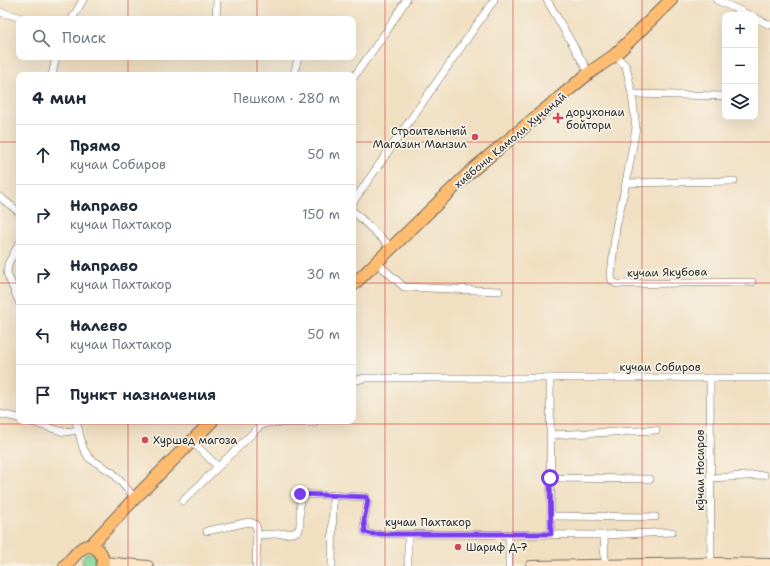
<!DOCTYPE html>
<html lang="ru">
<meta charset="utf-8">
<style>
:root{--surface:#fff;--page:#f6f6f7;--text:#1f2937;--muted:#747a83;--line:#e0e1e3}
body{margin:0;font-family:"Shantell Sans",sans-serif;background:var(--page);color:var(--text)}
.controls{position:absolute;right:12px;top:12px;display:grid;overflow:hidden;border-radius:8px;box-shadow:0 4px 16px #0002}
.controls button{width:36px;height:36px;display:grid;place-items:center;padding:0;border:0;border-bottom:1px solid var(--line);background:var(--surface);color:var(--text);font:20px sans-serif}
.stop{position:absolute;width:12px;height:12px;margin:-9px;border:3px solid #7c3aed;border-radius:50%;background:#fff}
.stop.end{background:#7c3aed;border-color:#fff;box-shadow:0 1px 4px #0008}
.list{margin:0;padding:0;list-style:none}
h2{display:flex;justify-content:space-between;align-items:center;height:52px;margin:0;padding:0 16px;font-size:17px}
h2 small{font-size:13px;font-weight:400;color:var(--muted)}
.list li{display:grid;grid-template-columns:26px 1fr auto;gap:12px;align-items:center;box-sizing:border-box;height:60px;padding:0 16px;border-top:1px solid var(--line)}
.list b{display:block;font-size:15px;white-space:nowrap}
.list p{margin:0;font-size:13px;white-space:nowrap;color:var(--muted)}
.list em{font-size:13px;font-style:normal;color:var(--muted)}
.icon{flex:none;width:22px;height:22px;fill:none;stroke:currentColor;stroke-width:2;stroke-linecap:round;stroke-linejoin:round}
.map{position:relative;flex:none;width:770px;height:566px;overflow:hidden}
.search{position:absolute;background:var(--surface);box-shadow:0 4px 16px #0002;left:16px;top:16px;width:340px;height:44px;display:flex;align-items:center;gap:10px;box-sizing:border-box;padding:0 14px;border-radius:8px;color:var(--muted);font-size:15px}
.panel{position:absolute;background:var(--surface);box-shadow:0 4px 16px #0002;left:16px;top:72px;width:340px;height:352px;border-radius:8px}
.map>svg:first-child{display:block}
.green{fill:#83d799;stroke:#578162}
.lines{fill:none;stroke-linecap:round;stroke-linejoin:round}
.street-casing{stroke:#706a60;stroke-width:8}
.secondary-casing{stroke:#706a60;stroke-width:12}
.primary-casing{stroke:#706a60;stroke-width:14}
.street{stroke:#fff;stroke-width:7}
.secondary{stroke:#fee4c6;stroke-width:10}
.primary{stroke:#fdbc70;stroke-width:12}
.route{stroke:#7c3aed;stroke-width:5}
.grid{fill:none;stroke:#d62828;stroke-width:1;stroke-opacity:0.55}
.poi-dot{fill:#d1495b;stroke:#f7f3e8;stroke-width:1.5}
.labels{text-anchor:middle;stroke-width:3.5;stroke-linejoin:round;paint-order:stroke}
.poi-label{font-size:11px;fill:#2b2b2b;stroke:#f7f3e8;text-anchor:start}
.street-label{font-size:11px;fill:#2b2b2b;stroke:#f7f3e8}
</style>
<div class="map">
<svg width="770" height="566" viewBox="0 0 770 566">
<rect width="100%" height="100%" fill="#f7f3e8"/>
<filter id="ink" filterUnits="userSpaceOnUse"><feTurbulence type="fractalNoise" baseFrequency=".025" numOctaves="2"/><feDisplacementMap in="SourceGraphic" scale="8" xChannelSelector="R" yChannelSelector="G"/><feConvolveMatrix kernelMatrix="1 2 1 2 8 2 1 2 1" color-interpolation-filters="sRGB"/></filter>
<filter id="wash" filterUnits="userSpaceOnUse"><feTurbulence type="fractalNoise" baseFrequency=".012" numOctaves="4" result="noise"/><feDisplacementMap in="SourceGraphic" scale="16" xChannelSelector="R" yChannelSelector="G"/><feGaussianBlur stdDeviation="0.9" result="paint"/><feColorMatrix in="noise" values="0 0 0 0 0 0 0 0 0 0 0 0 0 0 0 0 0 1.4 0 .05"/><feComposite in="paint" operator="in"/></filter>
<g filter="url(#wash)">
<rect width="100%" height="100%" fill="#f1dfc1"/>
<path class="green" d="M 87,553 L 93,553 L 97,558 L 96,566 L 83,565 L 82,558 Z"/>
</g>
<g filter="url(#ink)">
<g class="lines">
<g class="street-casing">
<g id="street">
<path d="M 547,0 L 589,73"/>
<path d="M 717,0 L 749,15"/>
<path d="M 0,12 L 26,19"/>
<path d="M 755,18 L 770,25"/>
<path d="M 72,19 L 83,0"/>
<path d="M 216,19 L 217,0"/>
<path d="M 615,55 L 626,66 L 632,94 L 636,128 L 626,183 L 616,227 L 611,275 L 612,281 L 617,284 L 752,282"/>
<path d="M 52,75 L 56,57"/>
<path d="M 294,75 L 298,57"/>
<path d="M 353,78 L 388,29 L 406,0"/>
<path d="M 632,94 L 725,96"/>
<path d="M 626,183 L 734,181"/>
<path d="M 0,197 L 19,212"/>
<path d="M 353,202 L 494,0"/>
<path d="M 353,211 L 391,247"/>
<path d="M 19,244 L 8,264 L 7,273 L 19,302"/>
<path d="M 376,262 L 404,287 L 499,291"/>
<path d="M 550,378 L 551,534"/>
<path d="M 710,378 L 711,566"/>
<path d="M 353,381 L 365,378 L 770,378"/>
<path d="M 0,414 L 19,418"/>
<path d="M 28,421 L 64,432 L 79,430"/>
<path d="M 76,421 L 83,448 L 89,458 L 113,473 L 135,498"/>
<path d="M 550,435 L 656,430"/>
<path d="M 192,441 L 218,467"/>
<path d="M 550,478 L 650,479"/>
<path d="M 711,478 L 764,475"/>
<path d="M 183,501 L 260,426 L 267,423 L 314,423"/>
<path d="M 551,516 L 655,517"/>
<path d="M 207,531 L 249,522 L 255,524 L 257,529 L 256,566"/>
<path d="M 509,534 L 509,566"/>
<path d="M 257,535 L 294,533 L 299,530 L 300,524 L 300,494 L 366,497 L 368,501 L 364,520 L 365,532 L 371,534 L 604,535 L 672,532"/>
<path d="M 408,535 L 408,566"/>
<path d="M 604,535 L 605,565"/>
<path d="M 332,566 L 333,496"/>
</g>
</g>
<g class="secondary-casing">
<g id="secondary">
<path d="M 103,562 L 148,566"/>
<path d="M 531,566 L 711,563 L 770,564"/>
</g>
</g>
<g class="primary-casing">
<g id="primary">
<path d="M 353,285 L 470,172 L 589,73 L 615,55 L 671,0"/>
<path d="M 90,546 L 135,498 L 212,421"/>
<path d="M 65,566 C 70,561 75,554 81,549 C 93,540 106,553 102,566"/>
</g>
</g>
<use href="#street" class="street"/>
<use href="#secondary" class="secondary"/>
<use href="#primary" class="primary"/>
</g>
</g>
<g class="lines" filter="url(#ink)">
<path class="route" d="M 300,494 L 366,497 L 368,501 L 364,520 L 365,532 L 371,534 L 551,534 L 550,478"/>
</g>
<path class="grid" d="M 128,0 L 128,19M 257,0 L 257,19M 385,0 L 385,566M 513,0 L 513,566M 642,0 L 642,566M 128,57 L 128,75M 257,57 L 257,75M 0,142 L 19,142M 353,142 L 770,142M 0,283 L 19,283M 353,283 L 770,283M 128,421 L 128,566M 257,421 L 257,566M 0,424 L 770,424"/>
<g class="poi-dot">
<path d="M556 112h4v4h4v4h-4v4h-4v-4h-4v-4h4z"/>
<circle cx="475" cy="137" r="4"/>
<circle cx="145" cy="440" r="4"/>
<circle cx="458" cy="547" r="4"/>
</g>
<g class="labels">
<g class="poi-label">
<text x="566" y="116">дорухонаи<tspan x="566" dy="13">бойтори</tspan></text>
<text x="467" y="135" text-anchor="end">Строительный<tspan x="467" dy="13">Магазин Манзил</tspan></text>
<text x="153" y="444">Хуршед магоза</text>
<text x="466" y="551">Шариф Д-7</text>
</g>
<g class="street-label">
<text transform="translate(510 140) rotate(-40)" y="4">хиёбони Камоли Хуҷандӣ</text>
<text transform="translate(667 272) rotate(-1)" y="4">кучаи Якубова</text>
<text x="660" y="371">кучаи Собиров</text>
<text transform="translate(700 470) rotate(-90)" y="4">кӯчаи Носиров</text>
<text x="428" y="526">кучаи Пахтакор</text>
</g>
</g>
</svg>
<div class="controls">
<button>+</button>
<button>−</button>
<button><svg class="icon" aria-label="layers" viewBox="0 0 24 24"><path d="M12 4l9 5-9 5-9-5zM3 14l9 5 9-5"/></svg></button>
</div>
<div class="stop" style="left:550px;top:478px"></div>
<div class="stop end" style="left:300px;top:494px"></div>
<div class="search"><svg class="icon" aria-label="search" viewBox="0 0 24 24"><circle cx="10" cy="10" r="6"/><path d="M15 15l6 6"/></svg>Поиск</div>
<section class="panel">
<h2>4 мин<small>Пешком · 280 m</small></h2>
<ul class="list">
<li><svg class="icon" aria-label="ahead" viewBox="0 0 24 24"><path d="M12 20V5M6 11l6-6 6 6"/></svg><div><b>Прямо</b><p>кучаи Собиров</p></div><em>50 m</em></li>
<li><svg class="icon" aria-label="right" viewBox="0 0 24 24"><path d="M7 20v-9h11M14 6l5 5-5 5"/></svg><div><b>Направо</b><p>кучаи Пахтакор</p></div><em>150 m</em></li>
<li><svg class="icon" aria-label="right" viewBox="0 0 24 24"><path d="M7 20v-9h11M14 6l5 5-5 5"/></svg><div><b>Направо</b><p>кучаи Пахтакор</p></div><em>30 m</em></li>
<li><svg class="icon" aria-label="left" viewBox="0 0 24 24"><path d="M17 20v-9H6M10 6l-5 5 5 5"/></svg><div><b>Налево</b><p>кучаи Пахтакор</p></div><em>50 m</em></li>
<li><svg class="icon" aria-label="arrive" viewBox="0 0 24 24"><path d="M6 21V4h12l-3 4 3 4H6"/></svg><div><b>Пункт назначения</b></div></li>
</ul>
</section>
</div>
